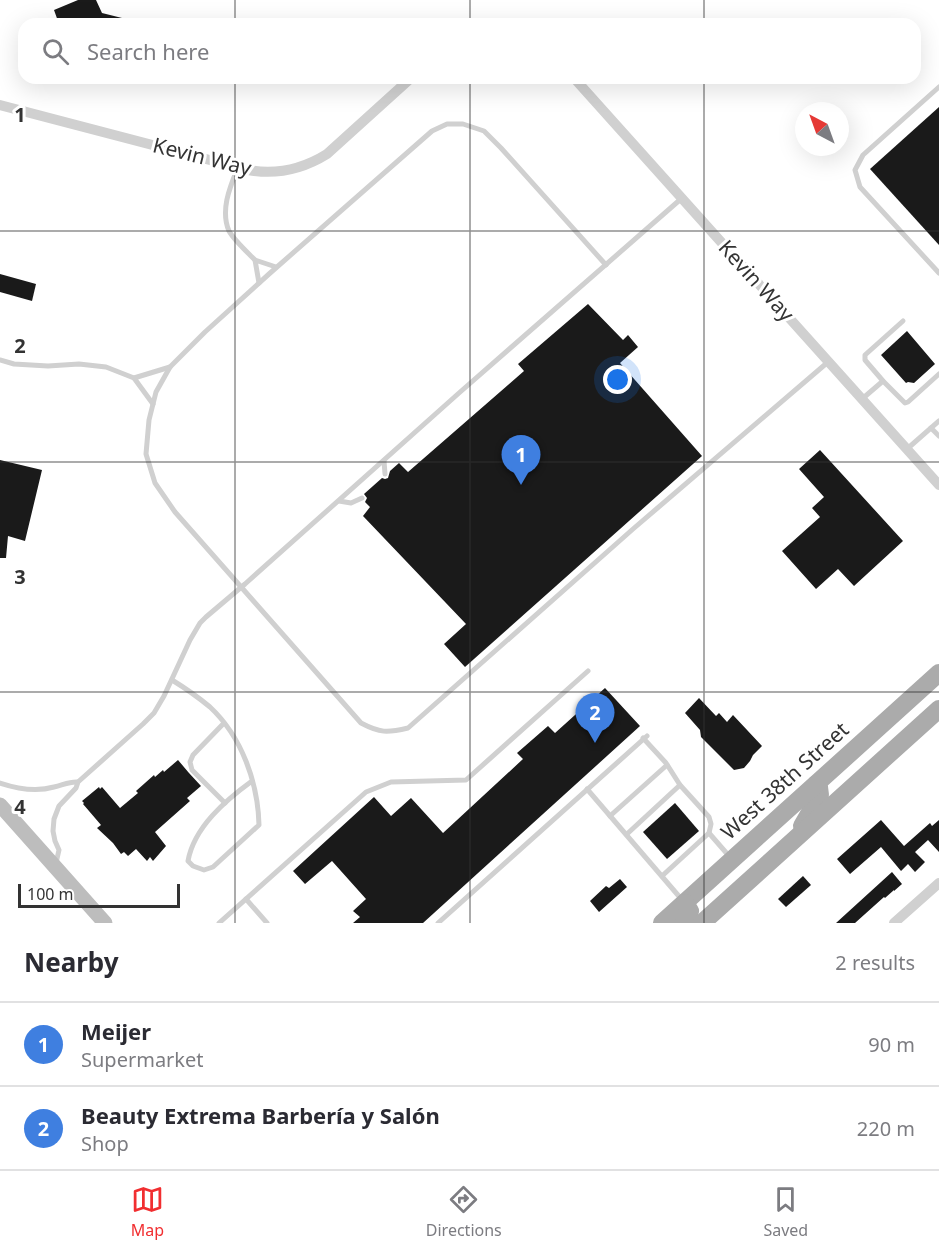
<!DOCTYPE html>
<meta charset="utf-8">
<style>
:root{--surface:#fff;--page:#f7f7f7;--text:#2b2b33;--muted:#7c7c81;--line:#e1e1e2;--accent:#f12e30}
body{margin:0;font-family:"Noto Sans",sans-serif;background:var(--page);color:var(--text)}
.compass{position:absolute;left:795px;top:102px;width:54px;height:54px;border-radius:50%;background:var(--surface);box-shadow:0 6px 24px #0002;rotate:319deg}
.scale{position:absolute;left:18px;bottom:15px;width:162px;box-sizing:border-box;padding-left:6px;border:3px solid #333;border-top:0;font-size:16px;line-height:21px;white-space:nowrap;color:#333;-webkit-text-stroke:4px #fff;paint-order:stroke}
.you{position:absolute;left:618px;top:380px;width:21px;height:21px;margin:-15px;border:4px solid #fff;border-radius:50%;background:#1a73e8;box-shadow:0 0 0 9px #1a73e833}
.badge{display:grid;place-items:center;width:39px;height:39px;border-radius:50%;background:var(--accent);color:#fff;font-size:20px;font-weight:700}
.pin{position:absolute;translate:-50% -50px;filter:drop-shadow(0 2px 3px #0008)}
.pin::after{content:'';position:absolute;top:32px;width:21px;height:18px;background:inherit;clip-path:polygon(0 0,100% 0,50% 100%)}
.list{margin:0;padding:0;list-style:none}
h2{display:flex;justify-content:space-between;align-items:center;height:78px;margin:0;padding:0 24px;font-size:26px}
h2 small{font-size:20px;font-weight:400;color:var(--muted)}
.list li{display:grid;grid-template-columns:39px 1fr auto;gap:18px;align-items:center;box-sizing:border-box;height:84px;padding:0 24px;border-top:2px solid var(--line)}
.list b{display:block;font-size:22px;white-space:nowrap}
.list p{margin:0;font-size:20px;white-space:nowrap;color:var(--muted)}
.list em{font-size:20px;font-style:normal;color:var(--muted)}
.icon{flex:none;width:33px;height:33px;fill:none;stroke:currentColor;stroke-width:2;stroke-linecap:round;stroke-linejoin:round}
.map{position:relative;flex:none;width:939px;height:923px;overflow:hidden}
.search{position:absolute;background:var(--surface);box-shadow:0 6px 24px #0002;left:18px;right:18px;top:18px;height:66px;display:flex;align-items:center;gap:15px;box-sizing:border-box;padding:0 21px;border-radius:18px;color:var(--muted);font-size:22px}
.sheet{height:246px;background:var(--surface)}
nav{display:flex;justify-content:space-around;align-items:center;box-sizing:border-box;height:84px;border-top:2px solid var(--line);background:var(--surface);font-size:16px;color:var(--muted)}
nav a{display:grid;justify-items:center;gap:3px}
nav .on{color:var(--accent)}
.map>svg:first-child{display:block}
.building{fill:#1a1a1a}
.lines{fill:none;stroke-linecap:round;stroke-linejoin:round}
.lane{stroke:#d0d0d0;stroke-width:5}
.street{stroke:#d0d0d0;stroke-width:10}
.secondary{stroke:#bdbdbd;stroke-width:15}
.primary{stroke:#ababab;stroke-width:18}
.grid{fill:none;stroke:#333;stroke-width:1.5;stroke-opacity:0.55}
.labels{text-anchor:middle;stroke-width:6;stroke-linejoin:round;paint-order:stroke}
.street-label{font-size:21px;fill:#333;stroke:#fff}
.grid-label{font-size:20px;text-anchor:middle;font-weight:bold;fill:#333;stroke:#fff;stroke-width:6;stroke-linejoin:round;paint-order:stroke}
</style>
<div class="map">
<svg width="939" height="923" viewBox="0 0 939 923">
<rect width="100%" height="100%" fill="#fff"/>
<g class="building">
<path d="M 78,0 L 96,0 L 102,13 L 134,21 L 133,24 L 59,24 L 54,10 Z"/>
<path d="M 939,107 L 939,245 L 870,169 Z"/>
<path d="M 0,274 L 36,284 L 32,301 L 0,292 Z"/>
<path d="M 588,304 L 623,340 L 628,335 L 638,347 L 620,363 L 702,456 L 465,667 L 444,644 L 466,624 L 363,516 L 370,507 L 365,502 L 367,498 L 364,494 L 382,478 L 385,479 L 388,478 L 390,471 L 399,463 L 408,472 L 524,371 L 518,364 Z"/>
<path d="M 907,331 L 935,364 L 914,383 L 908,382 L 906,383 L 881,355 Z"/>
<path d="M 820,450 L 903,541 L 854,586 L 838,569 L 816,589 L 782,551 L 820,517 L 812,508 L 824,497 L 799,469 Z"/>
<path d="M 0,460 L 42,470 L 25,541 L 8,536 L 6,558 L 0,558 Z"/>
<path d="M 605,688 L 640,726 L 423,923 L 353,923 L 360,917 L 353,911 L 366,899 L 332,861 L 305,884 L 293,871 L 374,797 L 391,816 L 411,798 L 443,833 L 523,759 L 517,753 L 548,726 L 555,733 Z"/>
<path d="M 699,698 L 716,716 L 719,713 L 727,722 L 733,715 L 762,746 L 753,755 L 750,761 L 744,768 L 734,770 L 701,737 L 700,730 L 685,713 Z"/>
<path d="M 178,760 L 189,773 L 201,786 L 187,798 L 190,801 L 155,832 L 166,846 L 153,861 L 150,857 L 147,861 L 136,849 L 128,856 L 124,852 L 121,854 L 113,843 L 97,828 L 101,825 L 83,804 L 84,803 L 82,801 L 99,787 L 100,789 L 102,787 L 120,808 L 138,793 L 136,791 L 154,775 L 155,777 L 163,770 L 164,772 Z"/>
<path d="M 675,803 L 699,831 L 667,859 L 643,832 Z"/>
<path d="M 881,820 L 904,846 L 930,823 L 932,826 L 939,820 L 939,852 L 928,840 L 915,852 L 925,862 L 915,872 L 908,864 L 901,871 L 881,847 L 850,874 L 837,859 Z"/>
<path d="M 892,872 L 902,884 L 894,891 L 894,890 L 885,898 L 884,897 L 855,923 L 836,923 Z"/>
<path d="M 803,876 L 811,885 L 786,907 L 778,899 Z"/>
<path d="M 620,879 L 627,887 L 599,912 L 590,901 L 606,886 L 609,888 Z"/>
</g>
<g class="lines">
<g class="lane">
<path d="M 939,87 L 863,155 L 855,170 L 860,187 L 939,273"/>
<path d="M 238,167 C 230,187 220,210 229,231 C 234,240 247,252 255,260"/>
<path d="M 606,265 L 501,148 L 484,131 L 463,124 L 447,124 L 432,131 L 269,274 L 205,332 L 170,367 L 156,392 L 149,420 L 146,454 L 155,483 L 175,512 L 361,723 C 380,733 387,733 408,728 L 633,529 L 828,362"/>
<path d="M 259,283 L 255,260 L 276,267"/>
<path d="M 0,360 L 14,364 L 48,366 L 79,364 L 106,367 L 134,378"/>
<path d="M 883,381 L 865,360 L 865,355 L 903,321"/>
<path d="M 862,399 L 883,381 L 905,403 L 908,402 L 939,374"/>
<path d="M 153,404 L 134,378 L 170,367"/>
<path d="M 931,428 L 939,436"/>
<path d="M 907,449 L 939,421"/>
<path d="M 384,461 L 385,474"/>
<path d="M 339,501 L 351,503 L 362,498"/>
<path d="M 172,680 C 185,688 198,697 210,707 C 242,737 258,783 259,825 L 213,867 L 204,870 L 193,866 L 188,861 C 194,827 226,800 252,781"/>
<path d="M 224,723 L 193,755 L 190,762 L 192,770 L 225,803"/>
<path d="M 643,738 L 666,763 L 680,785 L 709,817 L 711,824 L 709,833"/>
<path d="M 0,783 C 18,789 36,792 54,787 C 63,785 70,781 78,782"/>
<path d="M 587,789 L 683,901"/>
<path d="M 610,816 L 667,765"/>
<path d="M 627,834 L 680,785"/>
<path d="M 56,863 L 59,850 L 55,841 L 53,831 L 54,819 L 59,806 L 76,788 L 78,782 L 143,724 L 154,713 L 164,696 L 190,640 L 200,623 L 206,617 L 245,584 L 459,393 L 682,198"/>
<path d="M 662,876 L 709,833 L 729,856"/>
<path d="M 246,899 L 267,923"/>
<path d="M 219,923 L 366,792 L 391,782 L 466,780 L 588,671"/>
<path d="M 438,923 L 647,736"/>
</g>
<g class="street">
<path d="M 574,78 L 939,485"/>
<path d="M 0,105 L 248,170 C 276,175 303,169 327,154 L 411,78"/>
<path d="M 894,923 L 939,883"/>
</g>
<path class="secondary" d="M 0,805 L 105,923"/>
<g class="primary">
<path d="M 802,826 L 820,795 L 819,787 L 816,784"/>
<path d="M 662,923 L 939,673"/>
<path d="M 684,923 L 690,911 L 685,903"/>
<path d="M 702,923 L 939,709"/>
</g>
</g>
<path class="grid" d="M 235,0 L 235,24M 470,0 L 470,24M 704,0 L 704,24M 235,78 L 235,923M 470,78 L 470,923M 704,78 L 704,923M 0,231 L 939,231M 0,462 L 939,462M 0,692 L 939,692"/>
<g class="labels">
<g class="street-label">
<text transform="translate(202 157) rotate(14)" y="7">Kevin Way</text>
<text transform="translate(756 281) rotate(48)" y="7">Kevin Way</text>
<text transform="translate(785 781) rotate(-42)" y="7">West 38th Street</text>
</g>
</g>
<g class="grid-label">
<text x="20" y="122">1</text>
<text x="20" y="353">2</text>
<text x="20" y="584">3</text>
<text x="20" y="814">4</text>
</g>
</svg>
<svg class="compass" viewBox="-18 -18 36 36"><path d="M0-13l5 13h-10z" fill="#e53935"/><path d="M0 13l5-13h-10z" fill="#7c7c81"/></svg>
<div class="scale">100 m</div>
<div class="you"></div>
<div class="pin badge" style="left:521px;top:485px;background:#3f7fe0">1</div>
<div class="pin badge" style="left:595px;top:743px;background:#3f7fe0">2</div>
<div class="search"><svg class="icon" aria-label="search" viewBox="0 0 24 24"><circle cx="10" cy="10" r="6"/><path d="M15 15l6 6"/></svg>Search here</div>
</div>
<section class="sheet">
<h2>Nearby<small>2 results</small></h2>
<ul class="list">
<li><span class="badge" style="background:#3f7fe0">1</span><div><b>Meijer</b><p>Supermarket</p></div><em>90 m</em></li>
<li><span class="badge" style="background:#3f7fe0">2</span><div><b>Beauty Extrema Barbería y Salón</b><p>Shop</p></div><em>220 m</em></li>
</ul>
</section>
<nav>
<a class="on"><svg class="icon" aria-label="map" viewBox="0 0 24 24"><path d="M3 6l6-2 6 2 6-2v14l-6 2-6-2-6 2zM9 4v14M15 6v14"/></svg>Map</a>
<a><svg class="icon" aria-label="directions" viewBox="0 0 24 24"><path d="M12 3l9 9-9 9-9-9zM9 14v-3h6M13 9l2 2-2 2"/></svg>Directions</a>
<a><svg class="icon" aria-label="saved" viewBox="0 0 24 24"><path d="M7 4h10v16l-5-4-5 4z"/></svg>Saved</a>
</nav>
